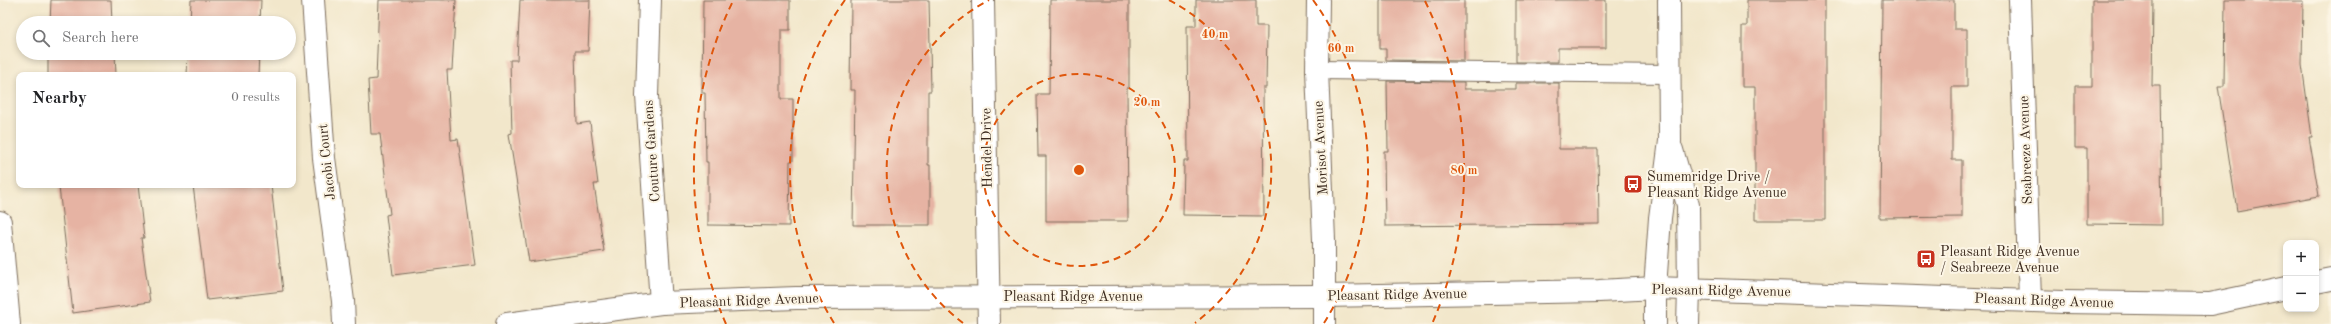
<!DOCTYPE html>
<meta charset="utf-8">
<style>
:root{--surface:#fff;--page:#f2f2f2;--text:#202124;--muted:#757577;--line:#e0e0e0}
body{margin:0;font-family:"Old Standard TT",serif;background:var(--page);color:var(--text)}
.controls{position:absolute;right:12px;bottom:12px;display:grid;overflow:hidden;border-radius:8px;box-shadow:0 2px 6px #0003}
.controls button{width:36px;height:36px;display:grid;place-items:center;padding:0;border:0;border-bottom:1px solid var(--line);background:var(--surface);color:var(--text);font:20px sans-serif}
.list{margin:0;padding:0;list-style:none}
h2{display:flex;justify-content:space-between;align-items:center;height:52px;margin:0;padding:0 16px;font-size:17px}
h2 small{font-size:13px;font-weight:400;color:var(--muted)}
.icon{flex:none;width:22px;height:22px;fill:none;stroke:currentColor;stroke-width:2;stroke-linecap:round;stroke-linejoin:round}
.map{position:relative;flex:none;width:2331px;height:324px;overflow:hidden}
.search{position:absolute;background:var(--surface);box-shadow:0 2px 6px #0003;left:16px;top:16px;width:280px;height:44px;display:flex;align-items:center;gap:10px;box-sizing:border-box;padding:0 14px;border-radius:22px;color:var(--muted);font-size:15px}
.panel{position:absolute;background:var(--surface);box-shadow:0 2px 6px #0003;left:16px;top:72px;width:280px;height:116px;border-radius:8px}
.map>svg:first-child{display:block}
.building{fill:#e6b3a3}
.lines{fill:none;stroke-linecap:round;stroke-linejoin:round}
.service-casing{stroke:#7b6c5b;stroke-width:20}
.minor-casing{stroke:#7b6c5b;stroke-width:24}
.tertiary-casing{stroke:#7b6c5b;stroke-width:24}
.service{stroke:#fff;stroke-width:18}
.minor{stroke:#fff;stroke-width:22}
.tertiary{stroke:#fff;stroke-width:22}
.ring{fill:none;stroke:#df570d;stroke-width:2;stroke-dasharray:7 5}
.labels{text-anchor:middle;stroke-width:4;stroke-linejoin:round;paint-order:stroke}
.street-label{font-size:14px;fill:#3b2a1e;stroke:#fcf5e5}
.poi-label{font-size:14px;fill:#3b2a1e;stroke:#fcf5e5;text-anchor:start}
.centre{fill:#df570d;stroke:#fcf5e5;stroke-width:2}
.ring-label{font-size:12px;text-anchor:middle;font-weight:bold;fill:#df570d;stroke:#fcf5e5;stroke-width:4;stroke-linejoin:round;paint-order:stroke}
</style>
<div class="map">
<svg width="2331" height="324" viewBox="0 0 2331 324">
<rect width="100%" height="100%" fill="#fcf5e5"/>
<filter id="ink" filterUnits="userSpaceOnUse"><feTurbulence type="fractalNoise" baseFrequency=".025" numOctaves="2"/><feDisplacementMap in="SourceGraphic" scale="8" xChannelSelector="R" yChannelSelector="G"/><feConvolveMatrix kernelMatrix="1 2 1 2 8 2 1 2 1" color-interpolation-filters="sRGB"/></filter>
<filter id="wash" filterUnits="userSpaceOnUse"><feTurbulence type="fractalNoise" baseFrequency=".012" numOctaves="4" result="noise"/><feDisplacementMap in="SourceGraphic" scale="16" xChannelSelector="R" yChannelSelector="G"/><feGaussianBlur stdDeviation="0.9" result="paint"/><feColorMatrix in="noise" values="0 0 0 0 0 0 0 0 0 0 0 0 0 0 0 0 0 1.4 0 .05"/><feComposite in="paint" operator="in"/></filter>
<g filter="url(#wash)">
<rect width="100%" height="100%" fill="#f2e7cb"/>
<g id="blocks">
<g class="building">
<path d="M 51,0 L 111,0 L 112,23 L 50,23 Z"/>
<path d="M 191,0 L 261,0 L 260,23 L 190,23 Z"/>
<path d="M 379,0 L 456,0 L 452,70 L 447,70 L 451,140 L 458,139 L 475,265 L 393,275 L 386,215 L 390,214 L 380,134 L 371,134 L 368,80 L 376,79 Z"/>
<path d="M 520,0 L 590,0 L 588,51 L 575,51 L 577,124 L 590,122 L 598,184 L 594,184 L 604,251 L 529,262 L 509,134 L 512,133 L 510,60 L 517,60 Z"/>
<path d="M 703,0 L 790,0 L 790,30 L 781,30 L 781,99 L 793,99 L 793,161 L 790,161 L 789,226 L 708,225 L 708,162 L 706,162 L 705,93 L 702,93 Z"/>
<path d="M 851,0 L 929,0 L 931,91 L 928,91 L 928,165 L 930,165 L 930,225 L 853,225 L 855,90 L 850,90 Z"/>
<path d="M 1050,0 L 1129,0 L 1129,88 L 1127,88 L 1128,221 L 1046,221 L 1046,156 L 1038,156 L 1037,94 L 1049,94 Z"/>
<path d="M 1196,0 L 1256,0 L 1256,26 L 1267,26 L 1266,88 L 1263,88 L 1264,216 L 1183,215 L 1184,161 L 1188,161 L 1187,26 L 1196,26 Z"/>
<path d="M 1380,0 L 1464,0 L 1464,61 L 1386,60 L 1386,49 L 1380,49 Z"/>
<path d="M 1516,0 L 1606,0 L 1606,48 L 1558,48 L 1558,62 L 1516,62 Z"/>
<path d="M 1747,0 L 1825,0 L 1825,220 L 1755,220 L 1755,87 L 1742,87 L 1742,26 L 1747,26 Z"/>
<path d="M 1882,0 L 1954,0 L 1954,29 L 1967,29 L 1967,87 L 1952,87 L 1952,160 L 1962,160 L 1962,217 L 1880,218 Z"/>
<path d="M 2092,0 L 2153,0 L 2152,86 L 2160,86 L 2162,225 L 2087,224 L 2087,148 L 2075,148 L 2075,86 L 2092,86 Z"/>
<path d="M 2225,0 L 2303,0 L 2302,65 L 2312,137 L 2309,137 L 2319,196 L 2237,211 L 2218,86 L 2224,86 Z"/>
<path d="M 48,53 L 115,53 L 116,75 L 48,75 Z"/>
<path d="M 188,53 L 259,53 L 258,75 L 187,75 Z"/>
<path d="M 1387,81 L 1464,82 L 1464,89 L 1516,89 L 1516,83 L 1559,83 L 1559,149 L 1598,149 L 1599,224 L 1385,226 L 1384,151 L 1388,151 Z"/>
<path d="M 79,185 L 138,185 L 144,238 L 141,238 L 150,302 L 73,313 L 59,187 Z"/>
<path d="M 193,185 L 271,185 L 283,291 L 207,300 Z"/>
</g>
</g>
</g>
<g filter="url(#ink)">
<use href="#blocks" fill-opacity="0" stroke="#7b6c5b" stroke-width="1"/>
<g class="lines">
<g class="service-casing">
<path id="service" d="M 1317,70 L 1669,74"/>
</g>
<g class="minor-casing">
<g id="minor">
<path d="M 313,0 L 324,158 L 343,301 L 344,324"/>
<path d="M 650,0 L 647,96 L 661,303"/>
<path d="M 983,0 L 989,324"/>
<path d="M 1318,0 L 1317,70 L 1324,240 L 1324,324"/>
<path d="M 2020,0 L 2030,300"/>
<path d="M 1672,150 L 1688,205 L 1689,289"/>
<path d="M 0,222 L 9,324"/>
<path d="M 1655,288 L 1660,218 L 1670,141 L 1669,0"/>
</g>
</g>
<g class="tertiary-casing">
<g id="tertiary">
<path d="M 2316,282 L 2331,279"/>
<path d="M 507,324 L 661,303 L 796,298 L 1323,296 L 1599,291 L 1655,288 L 2063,302 L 2210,304 L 2286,288"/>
<path d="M 1655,324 L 1655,288"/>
<path d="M 1688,324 L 1689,289"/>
</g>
</g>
<use href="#service" class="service"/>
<use href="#minor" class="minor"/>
<use href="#tertiary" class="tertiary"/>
</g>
</g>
<g class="ring">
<circle cx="1079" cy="170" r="96"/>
<path d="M963 323A192 192 0 0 1 989 0M1169 0A192 192 0 0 1 1195 323"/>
<path d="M834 323A289 289 0 0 1 845 0M1313 0A289 289 0 0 1 1324 323"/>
<path d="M726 324A385 385 0 0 1 733 1M1425 1A385 385 0 0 1 1432 324"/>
</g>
<defs>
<g id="bus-square" transform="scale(1)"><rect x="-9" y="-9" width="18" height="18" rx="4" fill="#c8321e" stroke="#fcf5e5"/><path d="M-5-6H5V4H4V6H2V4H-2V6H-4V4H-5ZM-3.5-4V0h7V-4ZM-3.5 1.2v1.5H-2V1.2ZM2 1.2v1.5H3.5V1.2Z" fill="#fff"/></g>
</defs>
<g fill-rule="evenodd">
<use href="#bus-square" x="1633" y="184"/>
<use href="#bus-square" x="1926" y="259"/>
</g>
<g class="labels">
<g class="street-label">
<text transform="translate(986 148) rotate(-91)" y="5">Hendel Drive</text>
<text transform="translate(1320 148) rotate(-93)" y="5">Morisot Avenue</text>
<text transform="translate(2025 150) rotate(-92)" y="5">Seabreeze Avenue</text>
<text transform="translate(651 151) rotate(-94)" y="5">Couture Gardens</text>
<text transform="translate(326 162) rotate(-96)" y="5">Jacobi Court</text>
<text transform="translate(1721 290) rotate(1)" y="5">Pleasant Ridge Avenue</text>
<text transform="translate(1397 294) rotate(-1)" y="5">Pleasant Ridge Avenue</text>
<text x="1073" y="301">Pleasant Ridge Avenue</text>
<text transform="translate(749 300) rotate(-2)" y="5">Pleasant Ridge Avenue</text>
<text transform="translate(2044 300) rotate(2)" y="5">Pleasant Ridge Avenue</text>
</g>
<g class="poi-label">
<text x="1647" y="181">Sumemridge Drive /<tspan x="1647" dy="16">Pleasant Ridge Avenue</tspan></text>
<text x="1940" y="256">Pleasant Ridge Avenue<tspan x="1940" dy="16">/ Seabreeze Avenue</tspan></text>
</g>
</g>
<circle cx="1079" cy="170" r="6" class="centre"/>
<g class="ring-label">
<text x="1215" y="38">40 m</text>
<text x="1341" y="52">60 m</text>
<text x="1147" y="106">20 m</text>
<text x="1464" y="174">80 m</text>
</g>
</svg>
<div class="controls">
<button>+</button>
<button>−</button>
</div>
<div class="search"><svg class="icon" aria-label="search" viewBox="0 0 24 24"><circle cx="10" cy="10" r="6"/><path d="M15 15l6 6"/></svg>Search here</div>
<section class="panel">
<h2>Nearby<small>0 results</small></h2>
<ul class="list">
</ul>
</section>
</div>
